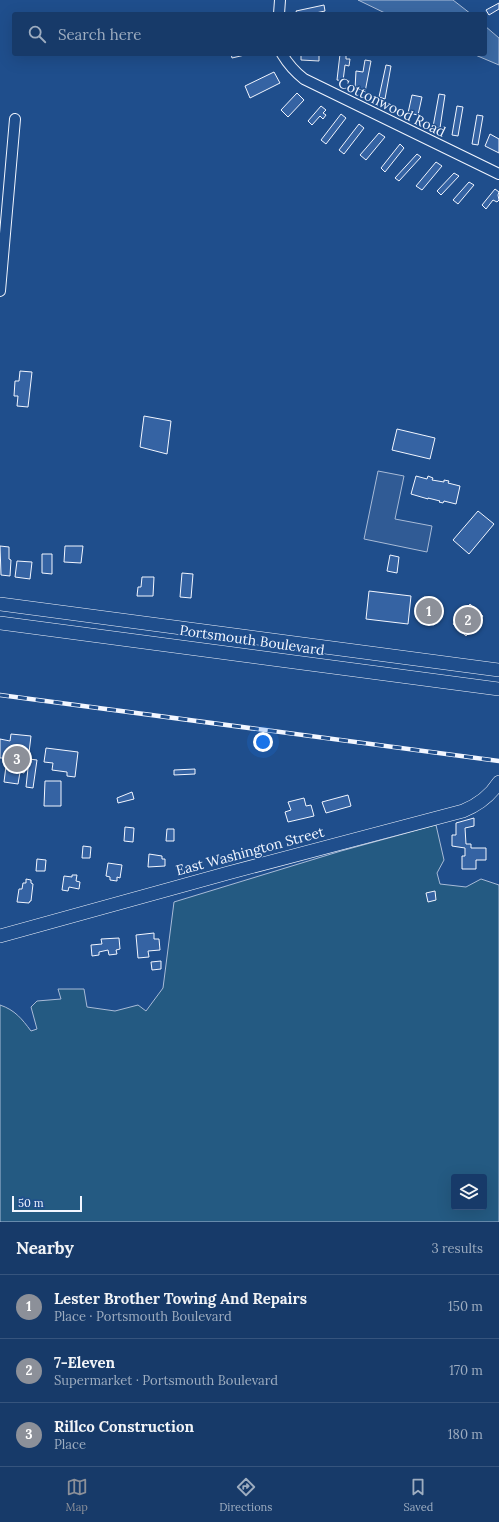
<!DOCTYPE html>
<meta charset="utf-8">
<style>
:root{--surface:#173a69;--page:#244571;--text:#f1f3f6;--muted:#9eadc0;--line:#36547d;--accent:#8c9099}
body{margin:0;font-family:Lora,serif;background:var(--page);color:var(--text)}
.controls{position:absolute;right:12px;bottom:12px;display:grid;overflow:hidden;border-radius:4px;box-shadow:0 4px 16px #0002}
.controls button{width:36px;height:36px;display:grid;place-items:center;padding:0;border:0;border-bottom:1px solid var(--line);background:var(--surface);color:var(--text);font:20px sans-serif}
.scale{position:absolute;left:12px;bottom:10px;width:70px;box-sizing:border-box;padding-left:4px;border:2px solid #f2f6ff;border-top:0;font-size:11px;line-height:14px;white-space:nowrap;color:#f2f6ff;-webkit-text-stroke:3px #1f4e8c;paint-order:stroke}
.you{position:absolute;left:263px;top:742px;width:14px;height:14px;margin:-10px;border:3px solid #fff;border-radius:50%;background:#1a73e8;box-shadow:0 0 0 6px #1a73e833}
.badge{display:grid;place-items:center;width:26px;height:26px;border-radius:50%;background:var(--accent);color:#fff;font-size:13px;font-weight:700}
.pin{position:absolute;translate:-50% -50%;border:2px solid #fff;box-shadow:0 1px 4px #0006}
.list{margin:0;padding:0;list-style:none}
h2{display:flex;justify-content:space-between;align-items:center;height:52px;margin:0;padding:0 16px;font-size:17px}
h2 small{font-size:13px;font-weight:400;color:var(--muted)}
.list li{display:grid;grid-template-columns:26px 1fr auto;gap:12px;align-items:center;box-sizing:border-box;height:64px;padding:0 16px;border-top:1px solid var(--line)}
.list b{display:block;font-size:15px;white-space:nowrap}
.list p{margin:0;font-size:13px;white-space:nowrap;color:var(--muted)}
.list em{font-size:13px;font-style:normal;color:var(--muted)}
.icon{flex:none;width:22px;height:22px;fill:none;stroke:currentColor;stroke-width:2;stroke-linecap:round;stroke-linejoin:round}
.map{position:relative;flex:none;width:499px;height:1222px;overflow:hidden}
.search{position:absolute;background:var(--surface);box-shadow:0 4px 16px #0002;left:12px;right:12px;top:12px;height:44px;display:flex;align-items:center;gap:10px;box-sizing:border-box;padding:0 14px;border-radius:4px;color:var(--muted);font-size:15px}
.sheet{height:244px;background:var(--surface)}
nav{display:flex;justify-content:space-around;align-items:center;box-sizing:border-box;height:56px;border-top:1px solid var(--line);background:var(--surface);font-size:11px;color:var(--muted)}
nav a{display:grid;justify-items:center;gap:2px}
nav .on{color:var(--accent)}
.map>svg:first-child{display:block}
.green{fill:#245a82;stroke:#a8bbd7;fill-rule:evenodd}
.parking{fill:#305b95;stroke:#a8bbd7}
.water{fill:#3b69a3;stroke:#a8bbd7}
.building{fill:#3563a3;stroke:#f2f6ff}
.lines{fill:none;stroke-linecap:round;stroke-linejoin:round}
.minor-casing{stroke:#f2f6ff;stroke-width:12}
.major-casing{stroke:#f2f6ff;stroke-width:14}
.minor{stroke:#1f4e8c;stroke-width:10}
.major{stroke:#1f4e8c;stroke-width:13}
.rail-casing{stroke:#f2f6ff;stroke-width:4.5}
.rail{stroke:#1f4e8c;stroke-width:3;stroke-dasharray:9;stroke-linecap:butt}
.labels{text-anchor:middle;stroke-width:3;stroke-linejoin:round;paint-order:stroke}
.street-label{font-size:14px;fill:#f2f6ff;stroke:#1f4e8c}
</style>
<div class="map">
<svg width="499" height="1222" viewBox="0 0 499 1222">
<rect width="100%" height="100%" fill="#1f4e8c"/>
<path class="green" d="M 436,825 L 444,860 L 437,873 L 440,884 L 466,887 L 481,879 L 499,885 L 499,1222 L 0,1222 L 0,1005 C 15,1010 22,1019 31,1031 L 37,1029 L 31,1007 L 37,1001 L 61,999 L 58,989 L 84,989 L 87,1007 L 115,1011 L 138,1005 L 146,1011 L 163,988 L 174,902 L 341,851 ZM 454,1177 L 484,1177 L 484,1207 L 454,1207 Z"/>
<path class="parking" d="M 378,471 L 404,476 L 395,519 L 432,526 L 427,552 L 364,539 Z"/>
<g class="water">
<path d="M 358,0 L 453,0 L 471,14 L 387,14 Z"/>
<path d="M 485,26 L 499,38 L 499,65 L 473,54 L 485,54 Z"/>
</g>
<g class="building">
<path d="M 499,3 L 499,9 L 489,15 L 486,10 Z"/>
<path d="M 324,5 L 325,11 L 311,14 L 297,14 L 296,11 Z"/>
<path d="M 231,54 L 249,54 L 232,58 Z"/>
<path d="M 301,54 L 319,54 L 319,61 L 301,60 Z"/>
<path d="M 340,54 L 346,54 L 346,59 L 350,59 L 349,66 L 345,65 L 343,81 L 337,80 Z"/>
<path d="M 365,60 L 371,61 L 365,92 L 355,89 L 356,71 L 363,72 Z"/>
<path d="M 386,65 L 391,66 L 385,99 L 379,97 Z"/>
<path d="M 274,72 L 280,83 L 250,98 L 245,86 Z"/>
<path d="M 297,93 L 304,100 L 288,117 L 281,110 Z"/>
<path d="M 439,94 L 445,95 L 440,128 L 433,127 Z"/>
<path d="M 412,95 L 422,97 L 418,115 L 408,113 Z"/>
<path d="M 321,106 L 326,110 L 323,113 L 326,115 L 323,119 L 320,116 L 312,125 L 308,121 Z"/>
<path d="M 457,106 L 463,107 L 458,136 L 452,135 Z"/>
<path d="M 341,114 L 346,118 L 326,144 L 321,140 Z"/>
<path d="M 477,115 L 483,116 L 478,145 L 472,144 Z"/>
<path d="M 359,124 L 364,128 L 344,154 L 339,150 Z"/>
<path d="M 379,133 L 385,137 L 366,160 L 360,155 Z"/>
<path d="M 490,134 L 499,139 L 499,153 L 485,146 Z"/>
<path d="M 400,144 L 404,148 L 385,172 L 381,168 Z"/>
<path d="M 417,154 L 421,157 L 399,181 L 395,178 Z"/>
<path d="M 436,162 L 442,166 L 422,190 L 416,186 Z"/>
<path d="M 454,173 L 459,176 L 441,195 L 437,191 Z"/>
<path d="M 469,182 L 474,185 L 458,204 L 453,200 Z"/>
<path d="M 495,189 L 499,192 L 498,195 L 499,200 L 497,202 L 493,200 L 486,209 L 482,205 Z"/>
<path d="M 20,371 L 32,372 L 28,407 L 17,406 L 18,396 L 14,396 L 15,381 L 19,381 Z"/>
<path d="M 144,416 L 171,421 L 167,454 L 140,447 Z"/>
<path d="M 397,429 L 435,438 L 430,459 L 392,450 Z"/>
<path d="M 416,476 L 427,479 L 428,476 L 433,478 L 432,480 L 444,482 L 444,480 L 449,481 L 448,483 L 460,486 L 456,504 L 444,501 L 443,503 L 439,502 L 440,501 L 428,498 L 428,499 L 411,494 Z"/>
<path d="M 478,511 L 494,524 L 469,554 L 453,540 Z"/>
<path d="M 0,546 L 9,547 L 9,559 L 11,560 L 10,576 L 1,575 Z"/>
<path d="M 65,546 L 83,546 L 81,563 L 64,562 Z"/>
<path d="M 42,554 L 52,554 L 52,574 L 42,573 Z"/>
<path d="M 390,555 L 399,557 L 397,573 L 387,571 Z"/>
<path d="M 17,561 L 32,562 L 30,579 L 15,577 Z"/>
<path d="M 182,573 L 193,574 L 191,598 L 180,597 Z"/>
<path d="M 142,577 L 154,577 L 153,596 L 137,596 L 138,587 L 141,587 Z"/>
<path d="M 369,591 L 411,596 L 408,624 L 366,619 Z"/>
<path d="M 424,597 L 437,599 L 434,625 L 421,623 Z"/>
<path d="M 470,604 L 483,616 L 466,636 L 453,624 Z"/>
<path d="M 11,734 L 31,736 L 28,761 L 21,760 L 20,765 L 26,766 L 24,773 L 20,772 L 18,784 L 4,782 L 7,758 L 0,758 L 0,739 L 10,741 Z"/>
<path d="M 46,748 L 78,752 L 75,777 L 67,776 L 67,772 L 52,770 L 53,763 L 44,762 Z"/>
<path d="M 29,759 L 37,760 L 33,788 L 26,787 Z"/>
<path d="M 195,769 L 195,774 L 174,775 L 174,770 Z"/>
<path d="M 45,781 L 61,781 L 61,806 L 44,806 Z"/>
<path d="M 132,792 L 134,799 L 118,803 L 117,798 Z"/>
<path d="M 348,795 L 351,806 L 326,813 L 322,802 Z"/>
<path d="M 304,798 L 306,806 L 311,805 L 314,816 L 288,822 L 285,812 L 291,810 L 288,802 Z"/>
<path d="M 474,818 L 474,826 L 465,828 L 466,844 L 471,844 L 471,848 L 486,848 L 486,860 L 476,860 L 476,869 L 462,869 L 462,856 L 465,856 L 465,848 L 452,846 L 452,835 L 456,835 L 456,823 Z"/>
<path d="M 125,827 L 134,828 L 133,842 L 124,841 Z"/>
<path d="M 167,829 L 174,829 L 174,841 L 166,841 Z"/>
<path d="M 83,846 L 91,847 L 90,858 L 82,858 Z"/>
<path d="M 149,854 L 162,856 L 162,859 L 165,859 L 165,866 L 148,867 Z"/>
<path d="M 37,859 L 46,860 L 45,871 L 36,871 Z"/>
<path d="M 108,863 L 122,865 L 120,878 L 117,877 L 117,881 L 110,880 L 110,877 L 106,876 Z"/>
<path d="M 72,875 L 77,875 L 76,881 L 80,882 L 79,889 L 69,887 L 68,891 L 62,890 L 64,876 L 72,877 Z"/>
<path d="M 26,879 L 31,880 L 31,883 L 33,884 L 31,901 L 30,901 L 29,903 L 17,902 L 19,889 L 22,889 L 23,883 L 26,883 Z"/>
<path d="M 435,891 L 436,900 L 428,902 L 426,893 Z"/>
<path d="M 154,933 L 154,939 L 159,939 L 160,950 L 148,951 L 149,957 L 138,958 L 136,935 Z"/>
<path d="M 119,938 L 120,949 L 116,950 L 117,954 L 109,955 L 108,950 L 99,952 L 99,955 L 92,956 L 91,945 L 102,944 L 101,939 Z"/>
<path d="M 161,961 L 161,969 L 152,970 L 151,962 Z"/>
</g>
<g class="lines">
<g class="minor-casing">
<g id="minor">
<path d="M 279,14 L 280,0"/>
<path d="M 282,54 C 288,64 295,72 304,79 L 499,174"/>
<path d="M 0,291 L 15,119"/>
</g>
</g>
<g class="major-casing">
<g id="major">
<path d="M 0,604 L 499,670"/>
<path d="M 0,623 L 499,689"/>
<path d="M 0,936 L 228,873 L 463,811 C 478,805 490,796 499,782"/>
</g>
</g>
<use href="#minor" class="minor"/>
<use href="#major" class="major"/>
<g class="rail-casing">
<path id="rail" d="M 0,695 L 499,761"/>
</g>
<use href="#rail" class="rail"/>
</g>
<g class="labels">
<g class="street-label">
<text transform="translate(392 107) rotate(26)" y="5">Cottonwood Road</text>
<text transform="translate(252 640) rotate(8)" y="5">Portsmouth Boulevard</text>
<text transform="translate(250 851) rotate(-15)" y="5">East Washington Street</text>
</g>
</g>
</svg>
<div class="controls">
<button><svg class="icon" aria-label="layers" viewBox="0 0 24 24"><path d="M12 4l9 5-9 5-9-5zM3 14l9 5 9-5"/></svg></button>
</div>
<div class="scale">50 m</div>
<div class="you"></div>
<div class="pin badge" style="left:429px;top:611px">1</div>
<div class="pin badge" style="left:468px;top:620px">2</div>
<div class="pin badge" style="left:17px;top:759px">3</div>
<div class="search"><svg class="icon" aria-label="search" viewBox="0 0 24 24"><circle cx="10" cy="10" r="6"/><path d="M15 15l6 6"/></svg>Search here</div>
</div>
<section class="sheet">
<h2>Nearby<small>3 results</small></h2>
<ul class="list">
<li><span class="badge">1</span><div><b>Lester Brother Towing And Repairs</b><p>Place · Portsmouth Boulevard</p></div><em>150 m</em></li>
<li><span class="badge">2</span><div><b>7-Eleven</b><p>Supermarket · Portsmouth Boulevard</p></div><em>170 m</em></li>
<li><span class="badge">3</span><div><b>Rillco Construction</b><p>Place</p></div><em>180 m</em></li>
</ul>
</section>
<nav>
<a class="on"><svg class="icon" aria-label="map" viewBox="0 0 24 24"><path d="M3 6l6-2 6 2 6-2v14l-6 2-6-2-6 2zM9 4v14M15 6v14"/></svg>Map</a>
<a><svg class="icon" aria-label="directions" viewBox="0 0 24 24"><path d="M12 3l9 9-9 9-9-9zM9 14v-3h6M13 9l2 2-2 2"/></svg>Directions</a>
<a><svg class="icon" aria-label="saved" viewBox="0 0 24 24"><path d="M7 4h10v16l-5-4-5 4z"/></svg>Saved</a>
</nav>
